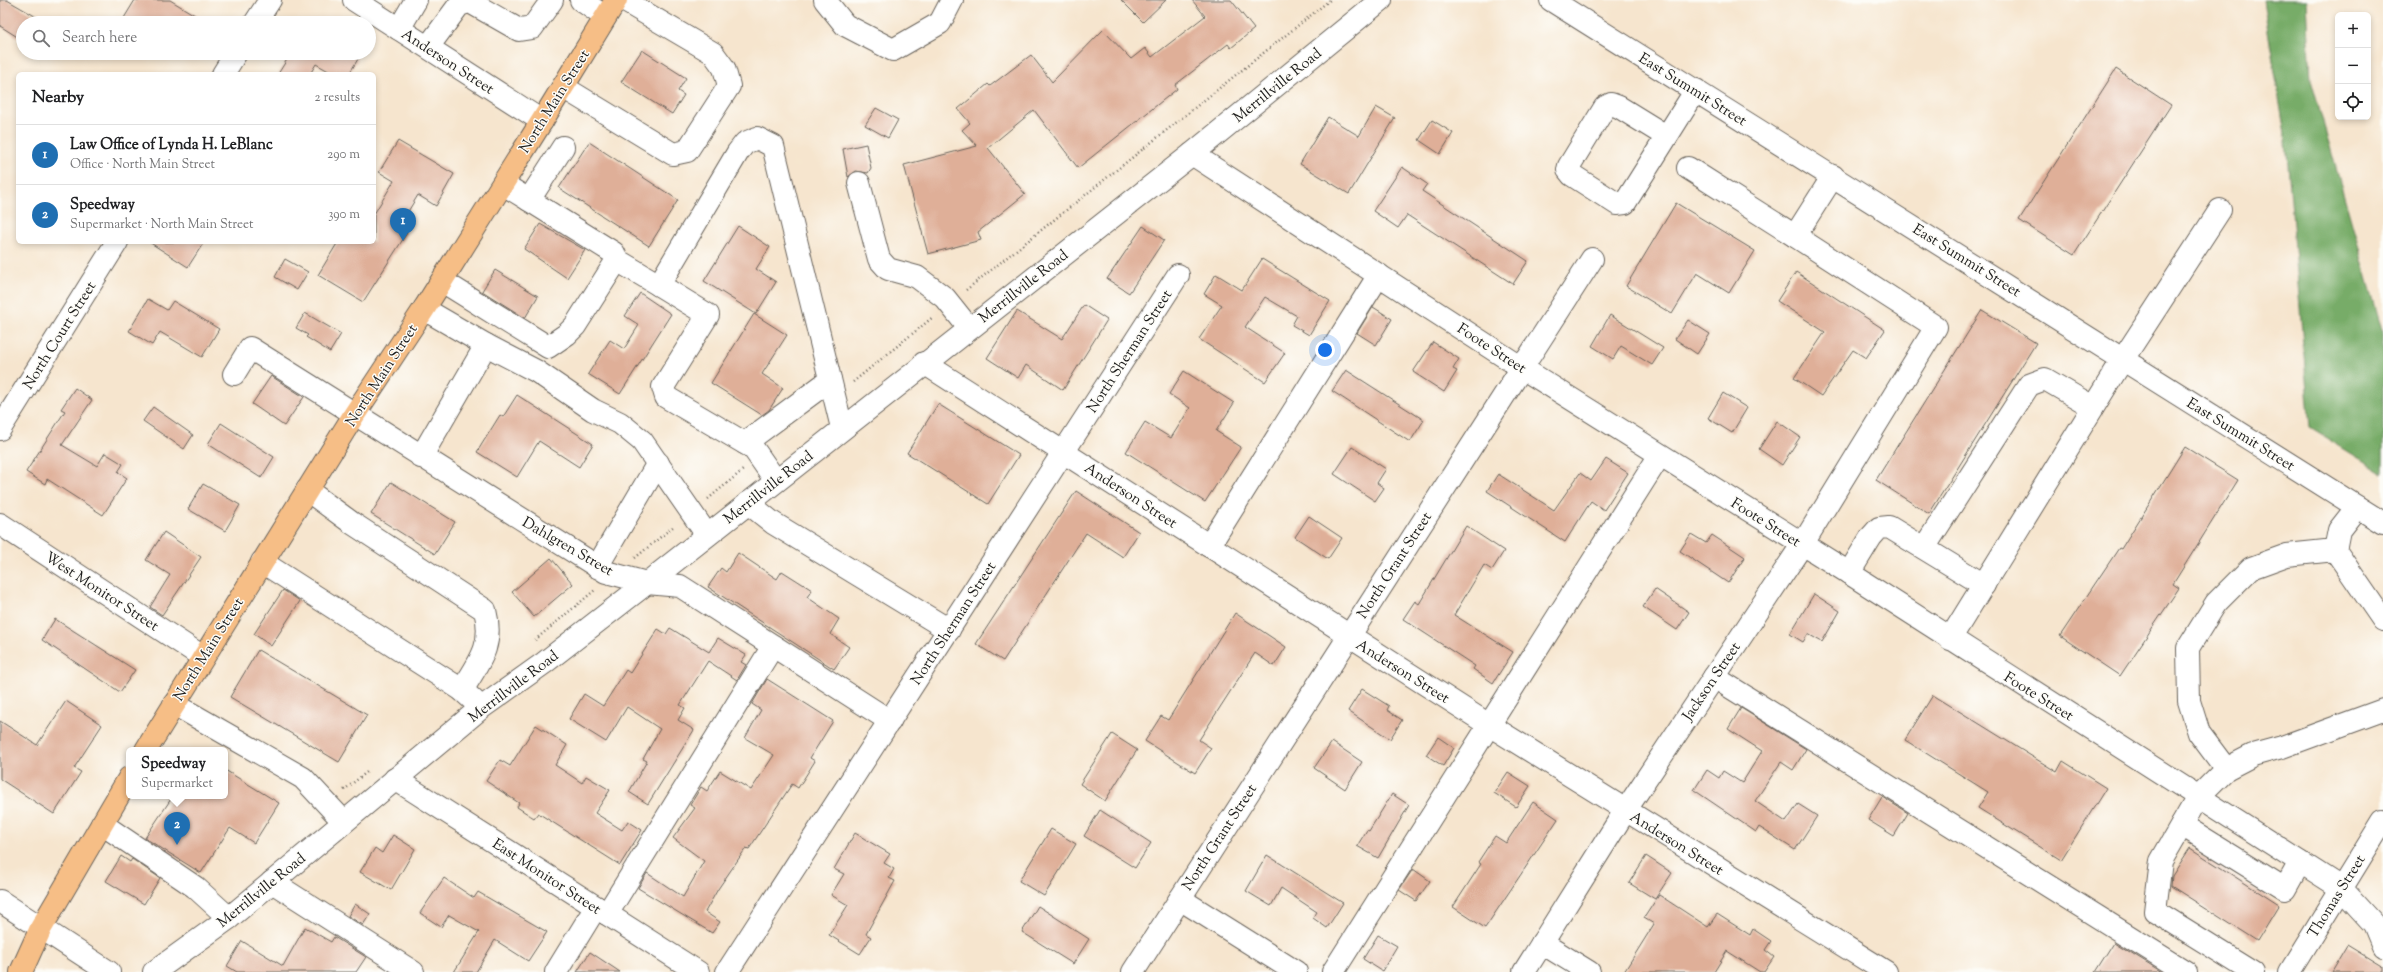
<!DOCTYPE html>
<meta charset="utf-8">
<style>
:root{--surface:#fff;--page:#f6f6f6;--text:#202124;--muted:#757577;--line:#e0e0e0;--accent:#1f6fb2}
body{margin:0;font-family:"Sorts Mill Goudy",serif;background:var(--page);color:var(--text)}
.controls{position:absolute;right:12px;top:12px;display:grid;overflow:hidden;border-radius:6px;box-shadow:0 2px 6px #0003}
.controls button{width:36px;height:36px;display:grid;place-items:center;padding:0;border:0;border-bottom:1px solid var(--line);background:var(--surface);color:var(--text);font:20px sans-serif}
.you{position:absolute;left:1325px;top:350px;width:14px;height:14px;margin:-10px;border:3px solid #fff;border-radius:50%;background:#1a73e8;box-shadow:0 0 0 6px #1a73e833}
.badge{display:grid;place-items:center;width:26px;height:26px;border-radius:50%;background:var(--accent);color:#fff;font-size:13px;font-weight:700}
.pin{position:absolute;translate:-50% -33px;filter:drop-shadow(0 1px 2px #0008)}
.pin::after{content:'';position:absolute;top:21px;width:14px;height:12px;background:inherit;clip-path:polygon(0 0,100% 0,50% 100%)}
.popup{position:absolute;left:126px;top:747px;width:102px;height:52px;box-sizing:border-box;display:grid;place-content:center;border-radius:6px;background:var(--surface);filter:drop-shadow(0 1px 3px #0005);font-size:13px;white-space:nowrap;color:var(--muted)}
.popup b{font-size:15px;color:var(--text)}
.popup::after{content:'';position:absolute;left:50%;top:100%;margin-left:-8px;border:8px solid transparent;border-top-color:var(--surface)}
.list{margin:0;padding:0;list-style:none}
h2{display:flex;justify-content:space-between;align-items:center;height:52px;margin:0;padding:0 16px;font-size:17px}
h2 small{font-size:13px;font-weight:400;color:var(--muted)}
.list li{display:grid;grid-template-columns:26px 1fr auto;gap:12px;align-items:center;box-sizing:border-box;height:60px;padding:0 16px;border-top:1px solid var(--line)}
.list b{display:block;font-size:15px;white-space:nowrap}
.list p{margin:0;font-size:13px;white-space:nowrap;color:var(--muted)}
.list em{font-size:13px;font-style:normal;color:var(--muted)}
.icon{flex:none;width:22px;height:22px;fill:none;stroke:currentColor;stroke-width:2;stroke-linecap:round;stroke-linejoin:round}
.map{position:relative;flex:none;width:2383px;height:972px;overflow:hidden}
.search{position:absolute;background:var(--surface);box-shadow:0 2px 6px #0003;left:16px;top:16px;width:360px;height:44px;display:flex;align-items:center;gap:10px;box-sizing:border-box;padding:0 14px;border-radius:22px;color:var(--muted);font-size:15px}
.panel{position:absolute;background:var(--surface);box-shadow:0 2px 6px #0003;left:16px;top:72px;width:360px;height:172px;border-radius:6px}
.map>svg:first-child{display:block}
.forest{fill:#77ac68;stroke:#4a6442}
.building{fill:#dfaf98}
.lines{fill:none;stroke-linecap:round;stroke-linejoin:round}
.minor-casing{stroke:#68625a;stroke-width:24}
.major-casing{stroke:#68625a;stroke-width:24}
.path{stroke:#68625a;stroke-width:2.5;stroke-dasharray:1 3;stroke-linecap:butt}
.minor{stroke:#fff;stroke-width:22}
.major{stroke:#f6be86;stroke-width:22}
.labels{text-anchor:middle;stroke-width:3;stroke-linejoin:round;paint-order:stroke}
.street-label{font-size:15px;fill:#1c1c1c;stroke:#fdfcf7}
</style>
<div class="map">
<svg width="2383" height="972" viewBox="0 0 2383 972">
<rect width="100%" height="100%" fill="#fdfcf7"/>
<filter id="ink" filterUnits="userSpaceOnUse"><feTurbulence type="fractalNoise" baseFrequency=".025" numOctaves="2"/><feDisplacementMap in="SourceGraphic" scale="8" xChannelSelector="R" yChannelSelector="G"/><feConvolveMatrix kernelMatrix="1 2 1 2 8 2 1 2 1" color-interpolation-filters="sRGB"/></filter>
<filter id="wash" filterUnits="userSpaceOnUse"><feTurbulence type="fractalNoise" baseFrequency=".012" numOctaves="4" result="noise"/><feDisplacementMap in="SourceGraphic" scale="16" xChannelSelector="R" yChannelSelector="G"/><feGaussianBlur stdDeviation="0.9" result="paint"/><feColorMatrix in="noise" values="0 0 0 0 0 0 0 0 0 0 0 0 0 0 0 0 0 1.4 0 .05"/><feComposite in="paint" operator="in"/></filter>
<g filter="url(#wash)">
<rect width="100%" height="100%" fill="#f6e5ce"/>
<path class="forest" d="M 2263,0 L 2307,0 L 2311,80 L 2383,333 L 2383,473 L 2310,428 L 2286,141 Z"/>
<g id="blocks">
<g class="building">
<path d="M 0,0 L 7,0 L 47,23 L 23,23 L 23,31 L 19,38 L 0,26 Z"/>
<path d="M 135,0 L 170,0 L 208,23 L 121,23 Z"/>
<path d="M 1121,0 L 1166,0 L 1143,22 Z"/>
<path d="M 1192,0 L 1231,0 L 1254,29 L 1231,48 L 1228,44 L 1175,85 L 1177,89 L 1078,168 L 1034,110 L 988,148 L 1025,194 L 978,232 L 981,240 L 928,254 L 904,165 L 977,146 L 962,130 L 970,123 L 958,109 L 988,84 L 990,86 L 1031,55 L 1052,82 L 1103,30 L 1131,59 L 1145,48 L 1152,57 L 1205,16 Z"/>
<path d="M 642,50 L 686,78 L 678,91 L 684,95 L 672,114 L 621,82 Z"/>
<path d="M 291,53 L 348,53 L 358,59 L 349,74 L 334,74 L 316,64 L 310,74 L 278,74 Z"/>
<path d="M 2116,69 L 2171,105 L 2074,255 L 2019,220 Z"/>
<path d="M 1376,107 L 1395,118 L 1349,194 L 1300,164 L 1328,117 L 1359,136 Z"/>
<path d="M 876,108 L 898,120 L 888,138 L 865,125 Z"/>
<path d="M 1432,120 L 1453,133 L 1440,154 L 1419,140 Z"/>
<path d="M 398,141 L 454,174 L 436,206 L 418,195 L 398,228 L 407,233 L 363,302 L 318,275 L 338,242 L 374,242 L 374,214 L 394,181 L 379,172 Z"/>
<path d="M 589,142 L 678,200 L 649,246 L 559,188 Z"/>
<path d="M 866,144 L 871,168 L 868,173 L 856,171 L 848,177 L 843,149 Z"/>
<path d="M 1402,167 L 1427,184 L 1422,191 L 1528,261 L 1513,284 L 1407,215 L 1398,228 L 1373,211 Z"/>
<path d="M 1676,203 L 1755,251 L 1729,293 L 1697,273 L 1672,314 L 1626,286 Z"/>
<path d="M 540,224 L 585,250 L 567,278 L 524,249 Z"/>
<path d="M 738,226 L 770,247 L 756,269 L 776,282 L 756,314 L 704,281 Z"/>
<path d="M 1143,226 L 1164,240 L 1129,293 L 1107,279 Z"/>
<path d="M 149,242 L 204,242 L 188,267 Z"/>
<path d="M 285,259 L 308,272 L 297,290 L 275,277 Z"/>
<path d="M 1262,259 L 1330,301 L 1309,335 L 1292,325 L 1297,316 L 1265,297 L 1245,327 L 1285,353 L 1265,382 L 1199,339 L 1222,305 L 1204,294 L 1216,274 L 1242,290 Z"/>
<path d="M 495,270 L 538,296 L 525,318 L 482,291 Z"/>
<path d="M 1796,272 L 1885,330 L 1866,358 L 1853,350 L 1821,396 L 1794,378 L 1825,332 L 1777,301 Z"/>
<path d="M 640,293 L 671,314 L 620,394 L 588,374 L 610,340 L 624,349 L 639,325 L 625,316 Z"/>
<path d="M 148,299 L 167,310 L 173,301 L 219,329 L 202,357 L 160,332 L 152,345 L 129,331 Z"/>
<path d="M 1084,305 L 1107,320 L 1063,390 L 1026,365 L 1018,378 L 987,358 L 1017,311 L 1062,339 Z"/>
<path d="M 1373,307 L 1392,319 L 1376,345 L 1357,333 Z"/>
<path d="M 1982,310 L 2036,343 L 1929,514 L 1876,480 Z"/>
<path d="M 305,313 L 341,334 L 330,352 L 306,337 L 308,335 L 296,328 Z"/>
<path d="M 754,314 L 787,335 L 762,374 L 783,388 L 769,410 L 762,415 L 711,383 Z"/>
<path d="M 1610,315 L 1663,348 L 1652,365 L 1621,346 L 1613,359 L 1592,346 Z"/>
<path d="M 1688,320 L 1710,334 L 1697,354 L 1675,339 Z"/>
<path d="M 1433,342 L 1459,359 L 1453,369 L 1457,371 L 1444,392 L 1413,372 Z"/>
<path d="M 1346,370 L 1424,420 L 1410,442 L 1332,391 Z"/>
<path d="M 1184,371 L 1234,403 L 1216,431 L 1241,447 L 1205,502 L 1126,452 L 1145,422 L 1171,438 L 1190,408 L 1169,394 Z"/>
<path d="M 271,376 L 304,397 L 284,426 L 252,404 Z"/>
<path d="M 75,388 L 92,400 L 62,445 L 97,466 L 105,453 L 123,464 L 118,472 L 127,478 L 103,515 L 47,479 L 45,484 L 26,472 L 65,411 L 61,409 Z"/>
<path d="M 1723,393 L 1747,408 L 1732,433 L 1708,418 Z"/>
<path d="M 517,395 L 593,444 L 579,467 L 539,441 L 517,477 L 477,452 L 500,415 L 503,417 Z"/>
<path d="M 938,404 L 1019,455 L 988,504 L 907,453 Z"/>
<path d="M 153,407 L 193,435 L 184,449 L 143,421 Z"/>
<path d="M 1777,421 L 1800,437 L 1782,465 L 1759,449 Z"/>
<path d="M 221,423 L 274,457 L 261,478 L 208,444 Z"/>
<path d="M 1352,447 L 1386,469 L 1377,483 L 1384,488 L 1375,501 L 1334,474 Z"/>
<path d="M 2185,447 L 2238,480 L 2173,584 L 2179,588 L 2120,676 L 2060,636 L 2119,548 L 2121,549 Z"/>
<path d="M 1606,459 L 1628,473 L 1604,510 L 1591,501 L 1565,542 L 1487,491 L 1498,474 L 1554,510 L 1580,473 L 1591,481 Z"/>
<path d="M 391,482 L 455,522 L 435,554 L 371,514 Z"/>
<path d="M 203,484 L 240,505 L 225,531 L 188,509 Z"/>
<path d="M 1076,491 L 1139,532 L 1123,557 L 1086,533 L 1003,661 L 976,644 Z"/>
<path d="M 1309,516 L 1342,538 L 1328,559 L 1295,537 Z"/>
<path d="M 1466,526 L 1504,551 L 1492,570 L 1484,565 L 1454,615 L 1513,652 L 1493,683 L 1473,669 L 1475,666 L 1403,619 L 1415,601 L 1419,604 Z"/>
<path d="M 164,532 L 201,557 L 162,615 L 150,607 L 170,575 L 146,560 Z"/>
<path d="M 1691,534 L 1706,543 L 1712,535 L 1745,557 L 1728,583 L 1680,551 Z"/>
<path d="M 738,553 L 777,579 L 782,571 L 812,590 L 807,597 L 839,619 L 830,634 L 849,647 L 834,669 L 708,587 L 721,568 L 726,572 Z"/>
<path d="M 551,558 L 573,584 L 534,617 L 512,592 Z"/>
<path d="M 1655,589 L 1689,612 L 1677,630 L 1643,607 Z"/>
<path d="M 283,590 L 300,601 L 271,646 L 254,634 Z"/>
<path d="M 1814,594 L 1840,611 L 1822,642 L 1808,634 L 1803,642 L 1790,634 Z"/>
<path d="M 1235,613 L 1286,647 L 1274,666 L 1255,653 L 1199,740 L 1211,748 L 1195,773 L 1145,741 L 1161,716 L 1168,720 Z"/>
<path d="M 55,619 L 135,670 L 120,692 L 42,640 Z"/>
<path d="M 670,628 L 709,652 L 718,638 L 746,655 L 741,662 L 746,665 L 737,680 L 708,661 L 680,705 L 685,708 L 678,720 L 694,730 L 648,804 L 629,792 L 647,761 L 643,759 L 660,729 L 627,707 L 606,742 L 569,719 L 584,694 L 603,706 L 626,670 L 630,673 L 658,629 L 666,634 Z"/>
<path d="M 258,650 L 367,715 L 339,762 L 230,697 Z"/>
<path d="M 767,679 L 833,721 L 810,758 L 815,761 L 798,788 L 792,784 L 749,849 L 746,848 L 718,889 L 705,912 L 720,922 L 712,933 L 638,888 L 647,873 L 683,897 L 704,861 L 673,838 L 695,808 L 690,805 L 701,787 L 707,791 L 720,771 L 751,790 L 774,755 L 745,738 L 761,710 L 752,704 Z"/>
<path d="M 1362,689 L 1389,706 L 1387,710 L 1402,720 L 1390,739 L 1348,711 Z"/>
<path d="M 1933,695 L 2057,772 L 2063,761 L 2106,788 L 2061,860 L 1978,808 L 1988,792 L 1905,740 Z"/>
<path d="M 66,701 L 102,725 L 74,768 L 81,772 L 54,814 L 0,779 L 0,721 L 37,745 Z"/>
<path d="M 1741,708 L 1806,749 L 1793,770 L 1781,762 L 1755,801 L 1786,822 L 1798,804 L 1817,816 L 1795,850 L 1759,827 L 1756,832 L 1694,790 L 1707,770 L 1719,778 L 1723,771 L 1742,783 L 1762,751 L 1728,729 Z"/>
<path d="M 536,725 L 567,745 L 555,765 L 582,783 L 586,776 L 610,790 L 595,813 L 622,830 L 628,821 L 642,830 L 620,865 L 538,813 L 534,818 L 517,807 L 519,803 L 486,781 L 500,760 L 510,766 Z"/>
<path d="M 1112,734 L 1137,750 L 1105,801 L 1080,784 Z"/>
<path d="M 1438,737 L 1454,748 L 1443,766 L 1426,755 Z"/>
<path d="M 1332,742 L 1362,762 L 1345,789 L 1314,768 Z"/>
<path d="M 225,770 L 279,803 L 254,843 L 230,828 L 201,873 L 145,838 L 173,796 L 225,796 Z"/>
<path d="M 1508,772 L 1530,786 L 1516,807 L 1494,793 Z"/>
<path d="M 1392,794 L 1409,805 L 1378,858 L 1357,846 L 1367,830 L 1369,831 Z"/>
<path d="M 1882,797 L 1908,813 L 1894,836 L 1868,820 Z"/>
<path d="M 1533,802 L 1558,819 L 1485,928 L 1453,907 L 1481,864 L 1478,862 L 1495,836 L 1506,843 Z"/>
<path d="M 1100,810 L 1151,843 L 1135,868 L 1084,836 Z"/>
<path d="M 1051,829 L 1076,844 L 1044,896 L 1019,881 Z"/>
<path d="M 855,833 L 890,854 L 884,863 L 894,869 L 889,878 L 895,881 L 866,934 L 871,937 L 860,954 L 829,935 L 848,905 L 831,895 L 844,874 L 834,869 Z"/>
<path d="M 393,835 L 415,849 L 391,890 L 360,872 L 375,848 L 382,853 Z"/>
<path d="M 2190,848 L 2279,905 L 2257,941 L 2171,886 L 2172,876 Z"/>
<path d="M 1267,855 L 1343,903 L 1327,928 L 1313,918 L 1317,912 L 1281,888 L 1271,906 L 1246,891 Z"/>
<path d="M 121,856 L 130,862 L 132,859 L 160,878 L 144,904 L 106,881 Z"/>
<path d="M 1646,856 L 1672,873 L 1655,899 L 1629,883 Z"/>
<path d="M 1413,869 L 1430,881 L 1416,901 L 1399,890 Z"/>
<path d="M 444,878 L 474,898 L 478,892 L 547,932 L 528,961 L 495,940 L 476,972 L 454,972 L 479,932 L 449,915 L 441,927 L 420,913 Z"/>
<path d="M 1659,895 L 1708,927 L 1717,914 L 1750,935 L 1753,929 L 1771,941 L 1765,950 L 1774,957 L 1764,972 L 1760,972 L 1727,951 L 1714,972 L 1624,972 L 1654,924 L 1644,918 Z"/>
<path d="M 355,904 L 370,914 L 363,925 L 348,916 Z"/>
<path d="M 1038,906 L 1089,939 L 1073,964 L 1022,932 Z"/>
<path d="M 305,927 L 331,942 L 334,937 L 366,957 L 356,972 L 237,972 L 227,966 L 242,941 L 283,966 Z"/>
<path d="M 1378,935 L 1397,946 L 1382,971 L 1363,959 Z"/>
<path d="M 2114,942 L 2162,972 L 2095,972 Z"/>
<path d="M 2347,945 L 2383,967 L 2383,972 L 2331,972 Z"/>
<path d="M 590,952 L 620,972 L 577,972 Z"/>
</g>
</g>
</g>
<g filter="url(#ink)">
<use href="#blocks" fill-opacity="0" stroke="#68625a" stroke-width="1"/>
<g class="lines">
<g class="minor-casing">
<g id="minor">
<path d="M 354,0 L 542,121"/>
<path d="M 581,0 L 605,17"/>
<path d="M 825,0 L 845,25 L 893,50 L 940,23 L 952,0"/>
<path d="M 1551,0 L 2383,523"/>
<path d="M 255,23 L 270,0"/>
<path d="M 399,29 L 416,0"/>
<path d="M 428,47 L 459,5 L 470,2 L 519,30 L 532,28 L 552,0"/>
<path d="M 223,74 L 236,53"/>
<path d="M 563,87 L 673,154 L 687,151 L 729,86 L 724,68 L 713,53 L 623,0"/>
<path d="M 1666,136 L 1619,107 L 1611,104 L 1605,107 L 1569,166 L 1568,170 L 1572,175 L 1617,204 L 1625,203 L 1696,90"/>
<path d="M 1192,154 L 1522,368 L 1849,573 L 2341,888 L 2374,924 L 2383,946"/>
<path d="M 1688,168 L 1795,236 L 1833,176"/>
<path d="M 859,183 L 879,259 L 888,269 L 917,277 L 945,298 L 969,328"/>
<path d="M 503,184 L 529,200 L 563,147"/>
<path d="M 529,200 L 614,253 L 617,260 L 659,285 L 738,152 L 745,143 L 757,138 L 773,146 L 842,428"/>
<path d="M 442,281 L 548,347 L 567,334 L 575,326 L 617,260"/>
<path d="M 659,285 L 708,315 L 663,387 L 666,397 L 753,448 L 776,481"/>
<path d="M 486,345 L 536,371 L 593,410 L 620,423 L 642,441 L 707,535"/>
<path d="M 924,363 L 1489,725 L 1886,972"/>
<path d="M 234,374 L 250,348 L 606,572 L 647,583 L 680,586 L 890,721"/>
<path d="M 0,429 L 117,242"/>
<path d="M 745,443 L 830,380"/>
<path d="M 421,457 L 486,345 L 424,309"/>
<path d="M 307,490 L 352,523 L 485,610 C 494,645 480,661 462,690"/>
<path d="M 748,503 L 773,523 L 949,630"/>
<path d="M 2357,507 L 2339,530 L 2335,550 L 2383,620"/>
<path d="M 0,524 L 203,657"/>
<path d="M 1209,546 L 1379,275"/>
<path d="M 1924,548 L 2029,385 L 2045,379 L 2093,407"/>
<path d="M 262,562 L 462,690 L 473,700"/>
<path d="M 597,567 L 658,463"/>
<path d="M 1849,573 L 1871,537 L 1879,528 L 1889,527 L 1984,585"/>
<path d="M 1950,639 L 2123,359 L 2220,210"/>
<path d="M 1714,677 L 2186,972"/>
<path d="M 174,704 L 303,778 L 344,822"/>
<path d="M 2226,769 L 2199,733 L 2189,701 L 2188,648 L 2216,603 L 2251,568 L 2287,555 L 2335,550"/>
<path d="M 395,779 L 698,972"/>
<path d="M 102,824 L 195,887 L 229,918"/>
<path d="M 2182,825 L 2285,889 L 2300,862"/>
<path d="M 272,882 L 413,972"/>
<path d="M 1180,899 L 1296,972"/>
<path d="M 0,901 L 109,972"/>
<path d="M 607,914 L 773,646"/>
<path d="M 1542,943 L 1589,972"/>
<path d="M 154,972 L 229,918 L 481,708 L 544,663 L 647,583 L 1192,154 L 1381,0"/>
<path d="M 556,972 L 596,907"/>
<path d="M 727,972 L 1178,275"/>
<path d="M 1133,972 L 1592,259"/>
<path d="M 1333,972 L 1660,455"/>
<path d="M 1524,972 L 1625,811 L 1802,545 L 1936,327 L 1795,236"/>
<path d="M 2253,972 L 2155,911 L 2161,861 L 2198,797 L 2226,769 L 2253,755 L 2282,747 L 2383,710"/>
<path d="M 2290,972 L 2383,821"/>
</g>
</g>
<g class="major-casing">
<g id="major">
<path d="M 146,750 L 354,415 L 424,309 L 542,121 L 616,0"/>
<path d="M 21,972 L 41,928 L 129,778"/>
</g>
</g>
<g class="path">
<path d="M 966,290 L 1330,0"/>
<path d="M 853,382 L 933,317"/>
<path d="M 708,499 L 743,470"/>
<path d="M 635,558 L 674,526"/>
<path d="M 535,640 L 595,590"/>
<path d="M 344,790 L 367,772"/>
</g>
<use href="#minor" class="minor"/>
<use href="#major" class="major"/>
</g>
</g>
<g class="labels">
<g class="street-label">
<text transform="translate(448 61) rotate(33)" y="5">Anderson Street</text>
<text transform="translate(1277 85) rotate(-39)" y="5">Merrillville Road</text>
<text transform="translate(1693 89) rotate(32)" y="5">East Summit Street</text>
<text transform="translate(554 101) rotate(-58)" y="5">North Main Street</text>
<text transform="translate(1967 260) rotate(32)" y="5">East Summit Street</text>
<text transform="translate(1023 286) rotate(-38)" y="5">Merrillville Road</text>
<text transform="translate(59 335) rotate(-58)" y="5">North Court Street</text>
<text transform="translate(1492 348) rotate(33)" y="5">Foote Street</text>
<text transform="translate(1129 351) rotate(-57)" y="5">North Sherman Street</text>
<text transform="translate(381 375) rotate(-57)" y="5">North Main Street</text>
<text transform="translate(2241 434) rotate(32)" y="5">East Summit Street</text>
<text transform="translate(768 487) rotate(-38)" y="5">Merrillville Road</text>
<text transform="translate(1131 495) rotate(33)" y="5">Anderson Street</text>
<text transform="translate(1766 522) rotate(32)" y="5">Foote Street</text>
<text transform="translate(568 546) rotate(30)" y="5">Dahlgren Street</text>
<text transform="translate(1394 565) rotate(-57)" y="5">North Grant Street</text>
<text transform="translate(102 591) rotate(33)" y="5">West Monitor Street</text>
<text transform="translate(953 623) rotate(-57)" y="5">North Sherman Street</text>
<text transform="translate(208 649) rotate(-58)" y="5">North Main Street</text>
<text transform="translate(1403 671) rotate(32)" y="5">Anderson Street</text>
<text transform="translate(1711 681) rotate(-56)" y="5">Jackson Street</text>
<text transform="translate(513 686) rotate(-37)" y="5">Merrillville Road</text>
<text transform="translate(2039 696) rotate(32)" y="5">Foote Street</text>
<text transform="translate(1219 837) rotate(-57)" y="5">North Grant Street</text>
<text transform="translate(1677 843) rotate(32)" y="5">Anderson Street</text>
<text transform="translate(547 876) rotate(33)" y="5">East Monitor Street</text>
<text transform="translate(261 890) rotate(-39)" y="5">Merrillville Road</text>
<text transform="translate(2336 896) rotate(-58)" y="5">Thomas Street</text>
</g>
</g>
</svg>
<div class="controls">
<button>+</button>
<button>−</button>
<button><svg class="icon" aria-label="locate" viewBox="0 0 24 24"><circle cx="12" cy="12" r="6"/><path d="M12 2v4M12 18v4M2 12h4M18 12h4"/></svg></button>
</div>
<div class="you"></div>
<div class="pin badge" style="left:403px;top:241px">1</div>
<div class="pin badge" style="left:177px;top:845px">2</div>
<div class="popup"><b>Speedway</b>Supermarket</div>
<div class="search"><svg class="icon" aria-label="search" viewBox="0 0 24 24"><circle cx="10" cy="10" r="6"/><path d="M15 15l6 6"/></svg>Search here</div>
<section class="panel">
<h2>Nearby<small>2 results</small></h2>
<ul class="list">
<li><span class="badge">1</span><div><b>Law Office of Lynda H. LeBlanc</b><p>Office · North Main Street</p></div><em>290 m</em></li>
<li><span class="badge">2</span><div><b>Speedway</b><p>Supermarket · North Main Street</p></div><em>390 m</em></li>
</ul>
</section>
</div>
